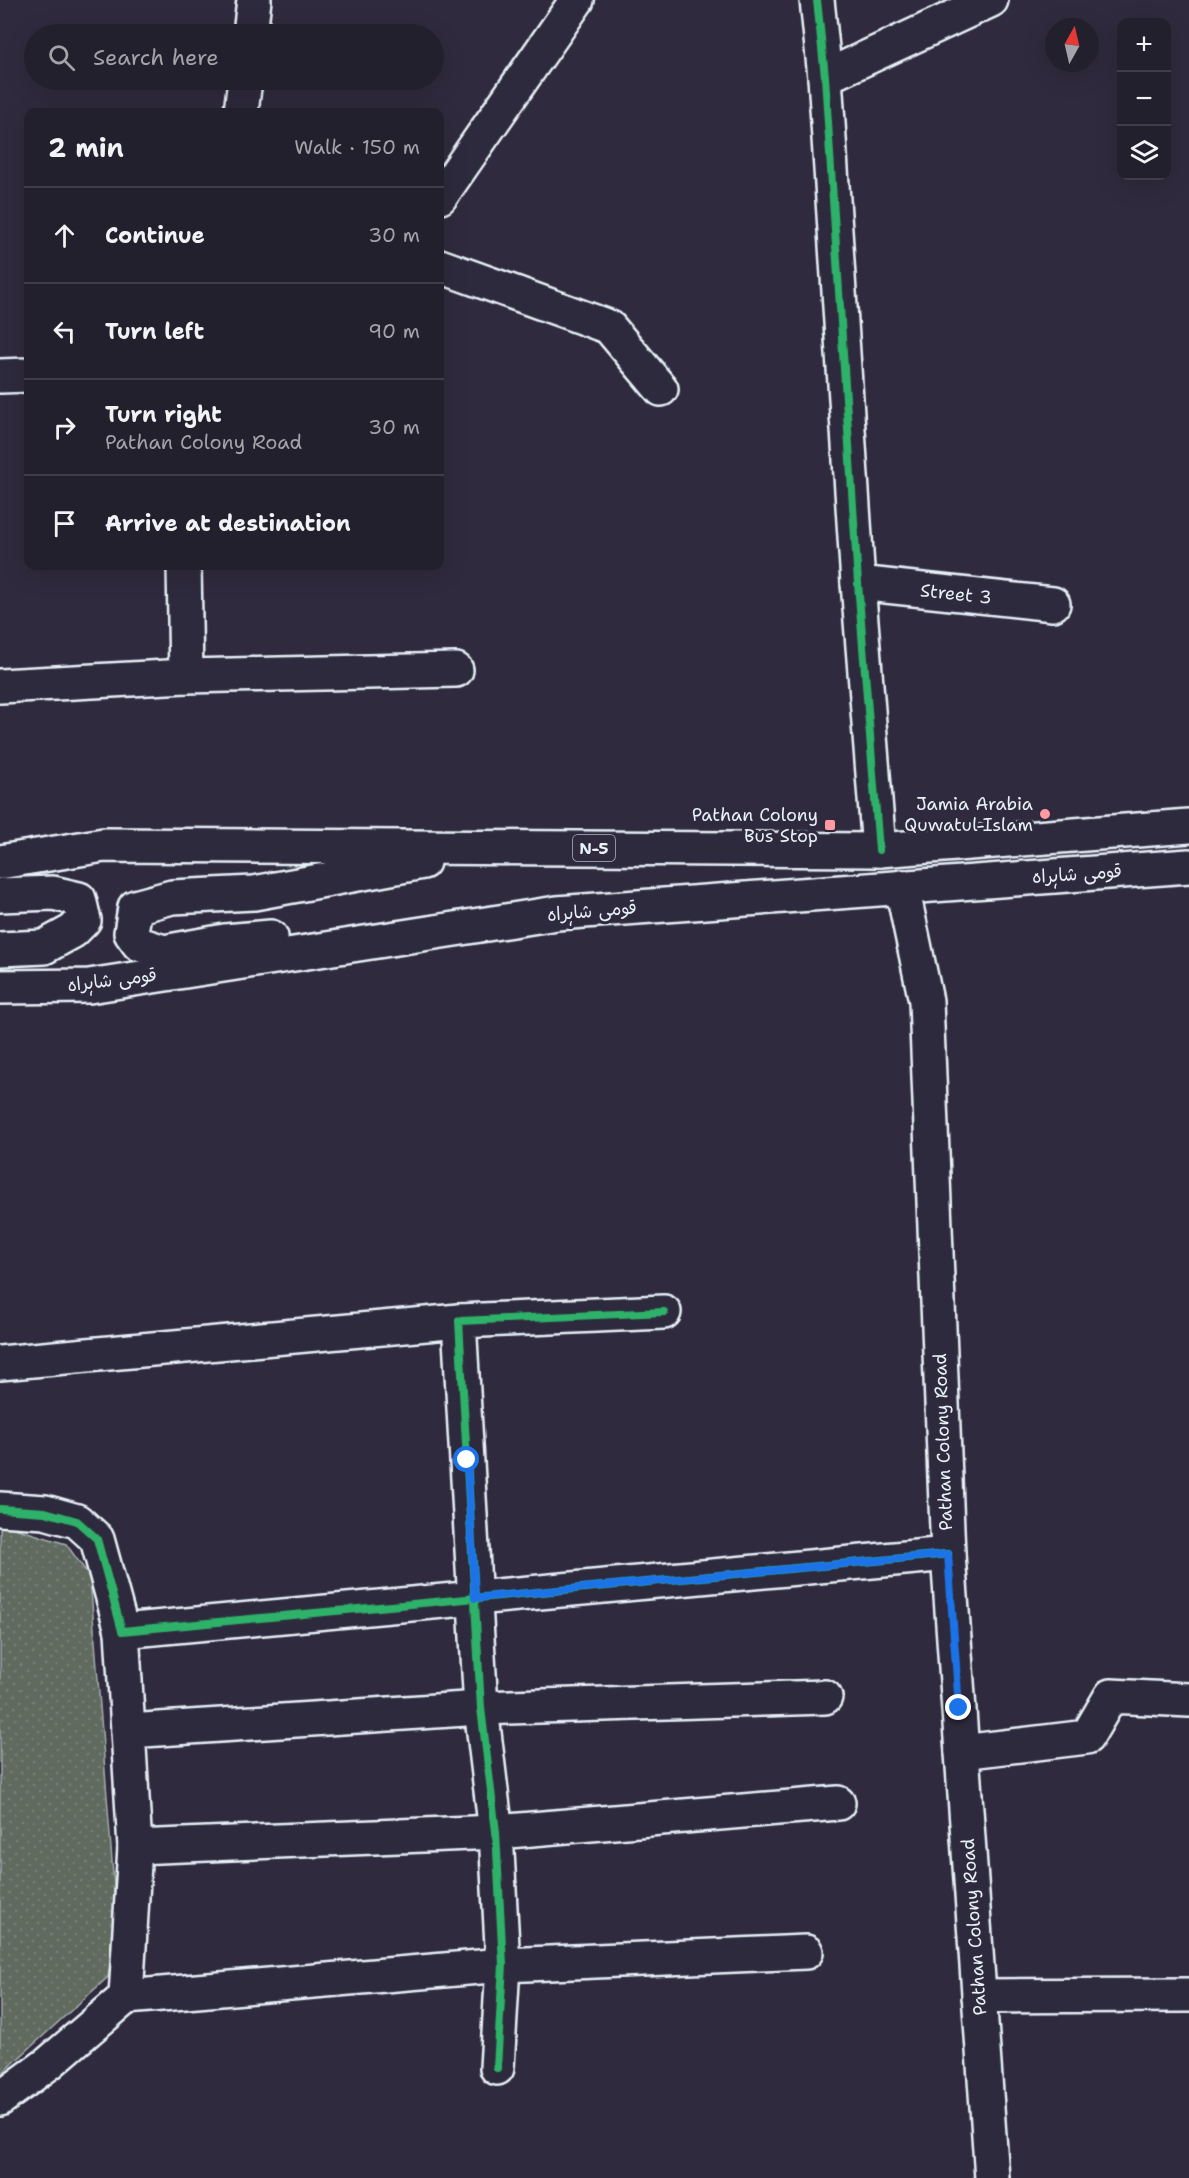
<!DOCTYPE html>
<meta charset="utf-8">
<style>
:root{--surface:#23202e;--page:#2f2d3a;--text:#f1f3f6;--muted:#a3a3aa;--line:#403e4a}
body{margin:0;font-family:"Shantell Sans","Playpen Sans Arabic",sans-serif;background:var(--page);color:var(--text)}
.controls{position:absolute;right:18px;top:18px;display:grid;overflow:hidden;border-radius:12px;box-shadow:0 6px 24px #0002}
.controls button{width:54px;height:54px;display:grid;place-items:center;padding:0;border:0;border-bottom:2px solid var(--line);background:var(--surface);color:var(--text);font:30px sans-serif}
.compass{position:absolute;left:1045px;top:18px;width:54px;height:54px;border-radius:50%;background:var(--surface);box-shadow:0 6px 24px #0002;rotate:8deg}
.stop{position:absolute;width:18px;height:18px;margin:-14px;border:4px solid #1a73e8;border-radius:50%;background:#fff}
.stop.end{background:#1a73e8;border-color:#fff;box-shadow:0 2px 6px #0008}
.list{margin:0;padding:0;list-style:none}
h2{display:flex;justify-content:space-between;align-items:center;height:78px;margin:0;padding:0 24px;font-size:26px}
h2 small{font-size:20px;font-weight:400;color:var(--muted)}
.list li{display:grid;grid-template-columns:39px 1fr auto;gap:18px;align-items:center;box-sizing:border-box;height:96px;padding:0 24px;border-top:2px solid var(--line)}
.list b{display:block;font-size:22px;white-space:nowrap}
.list p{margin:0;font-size:20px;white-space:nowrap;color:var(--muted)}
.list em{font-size:20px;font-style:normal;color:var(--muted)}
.icon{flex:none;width:33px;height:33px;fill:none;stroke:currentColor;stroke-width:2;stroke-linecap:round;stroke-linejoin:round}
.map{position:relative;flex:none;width:1189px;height:2178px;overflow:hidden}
.search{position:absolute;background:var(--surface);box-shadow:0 6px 24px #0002;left:24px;top:24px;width:420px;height:66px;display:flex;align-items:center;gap:15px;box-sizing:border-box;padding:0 21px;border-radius:33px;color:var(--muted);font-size:22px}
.panel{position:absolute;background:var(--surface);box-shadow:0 6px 24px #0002;left:24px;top:108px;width:420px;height:462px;border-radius:12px}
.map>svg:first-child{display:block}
.park{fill:url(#park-dots);stroke:#a4aeab;stroke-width:1.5}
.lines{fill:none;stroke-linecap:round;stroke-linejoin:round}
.street-casing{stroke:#e8f1f8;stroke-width:38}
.secondary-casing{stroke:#e8f1f8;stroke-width:38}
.highway-casing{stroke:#e8f1f8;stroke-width:38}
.street{stroke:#2f2a3d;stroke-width:33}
.secondary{stroke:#2f2a3d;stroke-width:33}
.highway{stroke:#2f2a3d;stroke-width:33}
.cycleway-casing{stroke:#2f2a3d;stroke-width:11}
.cycleway{stroke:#2db169;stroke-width:8}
.route{stroke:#1a73e8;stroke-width:8}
.poi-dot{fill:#ff9aa2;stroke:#2f2a3d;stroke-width:2}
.labels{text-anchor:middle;stroke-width:6;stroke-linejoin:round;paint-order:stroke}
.shield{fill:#2f2a3d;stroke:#b0b5c0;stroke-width:1.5}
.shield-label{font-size:16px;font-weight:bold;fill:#e8f1f8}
.street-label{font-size:18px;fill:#e8f1f8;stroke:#2f2a3d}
.poi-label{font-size:18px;fill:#e8f1f8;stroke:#2f2a3d;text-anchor:end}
</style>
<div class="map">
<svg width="1189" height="2178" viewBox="0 0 1189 2178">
<defs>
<pattern id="park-dots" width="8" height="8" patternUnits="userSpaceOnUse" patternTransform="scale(1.5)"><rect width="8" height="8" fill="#606a5e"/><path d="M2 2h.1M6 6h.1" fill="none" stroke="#778076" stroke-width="1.8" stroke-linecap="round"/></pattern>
</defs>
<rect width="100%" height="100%" fill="#2f2a3d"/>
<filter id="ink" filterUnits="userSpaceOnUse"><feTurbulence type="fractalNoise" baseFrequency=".0167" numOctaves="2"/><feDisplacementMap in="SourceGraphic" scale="12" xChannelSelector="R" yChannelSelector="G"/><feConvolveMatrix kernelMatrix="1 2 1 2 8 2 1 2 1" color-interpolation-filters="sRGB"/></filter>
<g filter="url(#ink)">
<path class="park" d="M 8,1526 L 66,1544 L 90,1577 L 117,1926 L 108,1977 L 0,2075 L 0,1527 Z"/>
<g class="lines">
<g class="street-casing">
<g id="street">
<path d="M 817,0 L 825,77 L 858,583 L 879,850"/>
<path d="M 250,34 L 254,0"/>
<path d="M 825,77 L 991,0"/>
<path d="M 241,112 L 245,80"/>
<path d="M 440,197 L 577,0"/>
<path d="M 440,266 L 609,327 L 661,389"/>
<path d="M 0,376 L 28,375"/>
<path d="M 184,566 L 186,676"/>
<path d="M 858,583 L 1053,604"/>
<path d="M 0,686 L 186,676 L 456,670"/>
<path d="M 0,1363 L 459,1321"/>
<path d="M 0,1509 L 45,1512 L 77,1521 L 97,1539 L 122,1631 L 948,1554"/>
<path d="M 128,1731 L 481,1708 L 825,1697"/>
<path d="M 962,1752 L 1087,1737 L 1111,1696 L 1189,1700"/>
<path d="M 135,1847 L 496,1832 L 838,1803"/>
<path d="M 979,1996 L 1189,1995"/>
<path d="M 126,1997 L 503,1965 L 806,1952"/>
<path d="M 497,2068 L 503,1965 L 496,1832 L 481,1708 L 459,1321 L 664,1312"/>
<path d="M 0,2099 L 49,2063 L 126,1997 L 135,1847 L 122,1631"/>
</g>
</g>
<g class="secondary-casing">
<path id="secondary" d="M 902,887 L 926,1001 L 948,1554 L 992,2178"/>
</g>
<g class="highway-casing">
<g id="highway">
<path d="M 0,862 L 104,845 L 879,850 L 1189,826"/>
<path d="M 0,895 L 53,893 L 79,899 L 84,920 L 73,931 L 44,947 L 0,949"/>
<path d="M 271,937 L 225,941 L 164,952 L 139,944 L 131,933 L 135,907 L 172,897 L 254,893 L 423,862"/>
<path d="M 0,987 L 89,986 L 557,913 L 1189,866"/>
</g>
</g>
<use href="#street" class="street"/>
<use href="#secondary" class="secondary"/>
<use href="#highway" class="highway"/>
<g class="cycleway-casing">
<g id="cycleway">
<path d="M 817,0 L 825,77 L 858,583 L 879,850"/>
<path d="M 0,1509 L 45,1512 L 77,1521 L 97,1539 L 122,1631 L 948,1554"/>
<path d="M 497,2068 L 503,1965 L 496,1832 L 481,1708 L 459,1321 L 664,1312"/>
</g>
</g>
<use href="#cycleway" class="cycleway"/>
</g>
</g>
<g class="lines" filter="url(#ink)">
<path class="route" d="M 467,1460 L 475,1598 L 948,1554 L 959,1708"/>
</g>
<g class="poi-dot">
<circle cx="1045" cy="814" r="6"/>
<rect x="824" y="819" width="12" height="12" rx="3"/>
</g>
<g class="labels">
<rect class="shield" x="573" y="835" width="42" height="26" rx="4.5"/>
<g class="shield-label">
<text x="594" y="854">N-5</text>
</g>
<g class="street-label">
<text transform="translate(956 594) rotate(6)" y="6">Street 3</text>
<text transform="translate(1077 874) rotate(-4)" y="6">قومی شاہراہ</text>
<text transform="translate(592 911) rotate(-5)" y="6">قومی شاہراہ</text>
<text transform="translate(112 980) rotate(-7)" y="6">قومی شاہراہ</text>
<text transform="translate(943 1442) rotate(-92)" y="6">Pathan Colony Road</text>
<text transform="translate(974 1927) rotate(-94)" y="6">Pathan Colony Road</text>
</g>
<g class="poi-label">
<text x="1033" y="810">Jamia Arabia<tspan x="1033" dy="21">Quwatul-Islam</tspan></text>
<text x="818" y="821">Pathan Colony<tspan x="818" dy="21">Bus Stop</tspan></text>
</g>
</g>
</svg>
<div class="controls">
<button>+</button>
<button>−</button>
<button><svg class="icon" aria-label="layers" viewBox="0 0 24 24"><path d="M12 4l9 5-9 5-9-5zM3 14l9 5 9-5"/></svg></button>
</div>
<svg class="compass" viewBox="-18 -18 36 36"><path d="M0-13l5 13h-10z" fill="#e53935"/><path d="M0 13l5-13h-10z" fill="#a3a3aa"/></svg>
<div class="stop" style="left:467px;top:1460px"></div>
<div class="stop end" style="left:959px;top:1708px"></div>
<div class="search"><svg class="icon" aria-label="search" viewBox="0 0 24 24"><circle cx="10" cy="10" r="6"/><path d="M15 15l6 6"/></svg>Search here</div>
<section class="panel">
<h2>2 min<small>Walk · 150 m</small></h2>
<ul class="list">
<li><svg class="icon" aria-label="ahead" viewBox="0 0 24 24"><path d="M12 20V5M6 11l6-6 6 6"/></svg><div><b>Continue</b></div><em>30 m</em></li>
<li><svg class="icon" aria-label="left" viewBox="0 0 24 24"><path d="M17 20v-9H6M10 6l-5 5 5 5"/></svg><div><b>Turn left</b></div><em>90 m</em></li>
<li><svg class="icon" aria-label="right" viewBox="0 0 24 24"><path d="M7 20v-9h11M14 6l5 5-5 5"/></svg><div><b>Turn right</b><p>Pathan Colony Road</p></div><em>30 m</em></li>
<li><svg class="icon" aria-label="arrive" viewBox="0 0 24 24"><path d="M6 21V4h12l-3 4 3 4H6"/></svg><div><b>Arrive at destination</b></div></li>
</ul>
</section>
</div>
